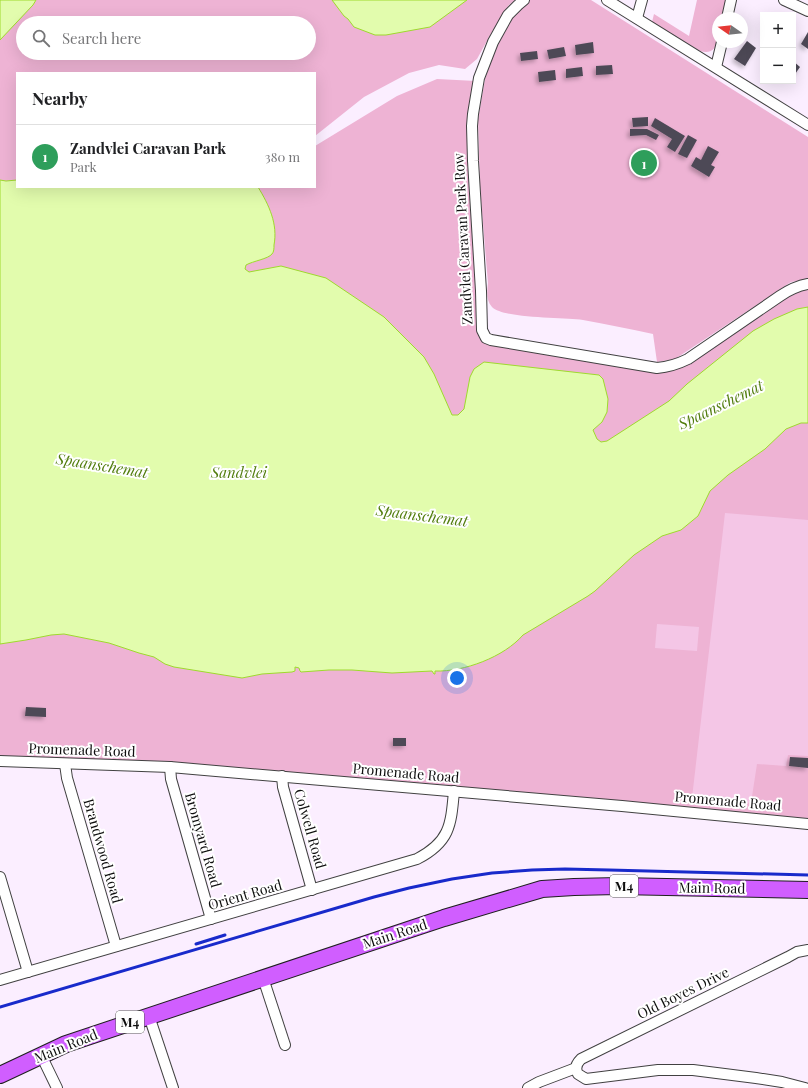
<!DOCTYPE html>
<meta charset="utf-8">
<style>
:root{--surface:#fff;--page:#f2f2f2;--text:#202124;--muted:#757577;--line:#e0e0e0;--accent:#182acb}
body{margin:0;font-family:"Playfair Display",serif;background:var(--page);color:var(--text)}
.controls{position:absolute;right:12px;top:12px;display:grid;overflow:hidden;border-radius:0px;box-shadow:0 4px 16px #0002}
.controls button{width:36px;height:36px;display:grid;place-items:center;padding:0;border:0;border-bottom:1px solid var(--line);background:var(--surface);color:var(--text);font:20px sans-serif}
.compass{position:absolute;left:712px;top:12px;width:36px;height:36px;border-radius:50%;background:var(--surface);box-shadow:0 4px 16px #0002;rotate:284deg}
.you{position:absolute;left:457px;top:678px;width:14px;height:14px;margin:-10px;border:3px solid #fff;border-radius:50%;background:#1a73e8;box-shadow:0 0 0 6px #1a73e833}
.badge{display:grid;place-items:center;width:26px;height:26px;border-radius:50%;background:var(--accent);color:#fff;font-size:13px;font-weight:700}
.pin{position:absolute;translate:-50% -50%;border:2px solid #fff;box-shadow:0 1px 4px #0006}
.list{margin:0;padding:0;list-style:none}
h2{display:flex;justify-content:space-between;align-items:center;height:52px;margin:0;padding:0 16px;font-size:17px}
h2 small{font-size:13px;font-weight:400;color:var(--muted)}
.list li{display:grid;grid-template-columns:26px 1fr auto;gap:12px;align-items:center;box-sizing:border-box;height:64px;padding:0 16px;border-top:1px solid var(--line)}
.list b{display:block;font-size:15px;white-space:nowrap}
.list p{margin:0;font-size:13px;white-space:nowrap;color:var(--muted)}
.list em{font-size:13px;font-style:normal;color:var(--muted)}
.icon{flex:none;width:22px;height:22px;fill:none;stroke:currentColor;stroke-width:2;stroke-linecap:round;stroke-linejoin:round}
.map{position:relative;flex:none;width:808px;height:1088px;overflow:hidden}
.search{position:absolute;background:var(--surface);box-shadow:0 4px 16px #0002;left:16px;top:16px;width:300px;height:44px;display:flex;align-items:center;gap:10px;box-sizing:border-box;padding:0 14px;border-radius:22px;color:var(--muted);font-size:15px}
.panel{position:absolute;background:var(--surface);box-shadow:0 4px 16px #0002;left:16px;top:72px;width:300px;height:116px;border-radius:0px}
.map>svg:first-child{display:block}
.green{fill:#eeb3d4;fill-rule:evenodd}
.pitch{fill:#f4c6e6}
.water{fill:#e2fcad;stroke:#9eda2d}
.building{fill:#4e4957;filter:url(#shadow)}
.lines{fill:none;stroke-linecap:round;stroke-linejoin:round}
.minor-casing{stroke:#414141;stroke-width:12}
.primary-casing{stroke:#1f1f1f;stroke-width:18}
.minor{stroke:#fff;stroke-width:10}
.primary{stroke:#d05eff;stroke-width:16}
.rail{stroke:#182acb;stroke-width:3}
.labels{text-anchor:middle;stroke-width:4;stroke-linejoin:round;paint-order:stroke}
.shield{fill:#fff;stroke:#565656;stroke-width:1}
.shield-label{font-size:13px;font-weight:bold;fill:#0e0e0e}
.street-label{font-size:14px;fill:#0e0e0e;stroke:#fff}
.water-label{font-size:15px;font-style:italic;fill:#517d0d;stroke:#fff}
</style>
<div class="map">
<svg width="808" height="1088" viewBox="0 0 808 1088">
<defs>
<filter id="shadow"><feDropShadow dx="-2.5" dy="2.5" stdDeviation="2" flood-color="#0004"/></filter>
</defs>
<rect width="100%" height="100%" fill="#fbeeff"/>
<g class="green">
<path d="M 0,0 L 515,0 L 509,5 L 493,30 L 477,59 L 465,69 L 439,65 L 409,73 L 364,97 L 315,136 L 315,73 L 133,73 L 129,72 L 128,73 L 17,73 L 17,187 L 315,187 L 315,146 L 397,96 L 437,79 L 476,81 L 479,334 L 673,366 L 764,307 L 808,285 L 808,824 L 282,776 L 0,761 ZM 23,23 L 309,23 L 309,53 L 23,53 Z"/>
<path d="M 527,0 L 591,0 L 808,137 L 808,279 L 791,282 L 675,359 L 657,362 L 653,334 C 630,329 606,324 583,320 C 564,317 504,319 492,307 C 486,300 487,292 488,283 L 480,188 L 478,119 L 485,79 L 495,45 L 510,18 Z"/>
<path d="M 697,0 L 726,0 L 723,18 L 718,18 C 718,31 722,57 700,51 L 652,22 L 654,14 L 689,36 Z"/>
</g>
<g class="pitch">
<path d="M 725,513 L 808,520 L 808,756 L 788,755 L 786,766 L 757,764 L 751,803 L 692,798 Z"/>
<path d="M 657,624 L 699,627 L 697,651 L 655,648 Z"/>
</g>
<g class="water">
<path d="M 0,0 L 36,0 L 33,5 L 0,40 Z"/>
<path d="M 332,0 L 467,0 L 430,27 L 386,35 L 375,35 L 354,27 L 348,19 L 344,16 Z"/>
<path d="M 0,180 L 6,181 L 17,180 L 17,187 L 258,187 C 269,205 278,224 274,245 C 274,248 274,252 272,254 C 268,259 253,261 246,265 L 245,269 L 249,272 L 281,266 L 326,278 L 384,317 L 424,357 L 434,374 L 452,415 L 458,415 L 464,409 L 470,377 L 474,369 L 484,362 L 599,375 L 603,379 L 608,399 L 607,412 L 602,422 L 593,430 L 597,439 L 601,442 L 607,441 L 669,401 L 687,384 L 753,331 L 774,319 L 797,309 L 808,307 L 808,423 L 801,423 L 786,429 L 765,449 L 728,475 L 710,491 L 698,516 L 681,530 L 662,536 L 634,555 L 595,591 L 588,596 L 523,635 C 504,657 464,672 435,671 L 435,674 L 434,674 L 432,671 L 392,673 L 352,670 L 329,670 L 301,672 L 300,671 L 299,668 L 295,667 L 295,671 L 292,672 L 262,674 L 242,678 L 236,677 L 174,667 L 165,664 L 154,657 L 139,653 L 109,643 L 64,634 L 51,635 L 26,640 L 0,644 Z"/>
</g>
<g class="building">
<path d="M 808,32 L 808,49 L 801,44 Z"/>
<path d="M 747,41 L 756,48 L 745,66 L 734,59 Z"/>
<path d="M 593,42 L 594,53 L 576,55 L 575,45 Z"/>
<path d="M 564,47 L 566,56 L 549,59 L 547,50 Z"/>
<path d="M 537,51 L 538,59 L 521,61 L 520,53 Z"/>
<path d="M 793,61 L 800,67 L 793,77 Z"/>
<path d="M 612,65 L 613,74 L 596,75 L 596,66 Z"/>
<path d="M 582,67 L 583,76 L 566,78 L 566,69 Z"/>
<path d="M 555,70 L 556,80 L 539,82 L 538,72 Z"/>
<path d="M 648,117 L 648,126 L 633,127 L 632,118 Z"/>
<path d="M 655,118 L 685,136 L 675,152 L 667,147 L 672,139 L 651,126 Z"/>
<path d="M 630,129 L 647,129 L 659,135 L 656,140 L 646,135 L 630,136 Z"/>
<path d="M 688,135 L 697,140 L 687,158 L 678,154 Z"/>
<path d="M 708,146 L 719,152 L 711,165 L 715,167 L 709,177 L 691,166 L 696,157 L 701,160 Z"/>
<path d="M 26,707 L 46,708 L 46,717 L 25,716 Z"/>
<rect x="393" y="738" width="13" height="8"/>
<path d="M 790,757 L 808,758 L 808,768 L 789,766 Z"/>
</g>
<g class="lines">
<g class="minor-casing">
<g id="minor">
<path d="M 524,0 L 518,5 L 508,15 L 493,42 L 479,78 L 473,114 L 472,126 L 473,161 L 481,291 L 482,330 L 486,338 L 491,340 L 657,368 C 668,367 678,364 688,359 L 780,296 C 789,290 797,286 808,284"/>
<path d="M 607,0 L 808,125"/>
<path d="M 784,0 L 808,11"/>
<path d="M 637,18 L 642,0"/>
<path d="M 727,18 L 731,0"/>
<path d="M 716,67 L 722,42"/>
<path d="M 0,761 L 170,767 L 622,806 L 808,824"/>
<path d="M 65,764 L 67,778 L 116,946"/>
<path d="M 170,767 L 171,779 L 211,919"/>
<path d="M 282,776 L 283,787 L 312,890"/>
<path d="M 0,877 L 28,972"/>
<path d="M 263,978 L 285,1045"/>
<path d="M 0,980 L 417,859 C 450,842 451,825 454,791"/>
<path d="M 149,1016 L 173,1088"/>
<path d="M 41,1055 L 57,1088"/>
<path d="M 528,1088 L 539,1082 L 576,1068"/>
<path d="M 805,1088 L 782,1082 L 756,1078 L 693,1070 L 658,1070 L 586,1079 L 578,1074 C 574,1068 577,1063 581,1059 L 788,957 L 797,952 L 808,950"/>
</g>
</g>
<g class="primary-casing">
<path id="primary" d="M 0,1075 L 66,1044 L 444,918 L 542,889 L 574,887 L 618,886 L 808,890"/>
</g>
<use href="#minor" class="minor"/>
<use href="#primary" class="primary"/>
<g class="rail">
<path d="M 196,944 L 225,935"/>
<path d="M 0,1007 L 374,897 L 409,888 L 452,879 L 492,873 L 532,870 L 565,869 L 609,870 L 808,875"/>
</g>
</g>
<g class="labels">
<g class="shield">
<rect x="610" y="875" width="28" height="22" rx="3"/>
<rect x="116" y="1011" width="28" height="22" rx="3"/>
</g>
<g class="shield-label">
<text x="624" y="891">M4</text>
<text x="130" y="1027">M4</text>
</g>
<g class="street-label">
<text transform="translate(463 239) rotate(-93)" y="5">Zandvlei Caravan Park Row</text>
<text transform="translate(82 750) rotate(2)" y="5">Promenade Road</text>
<text transform="translate(406 773) rotate(5)" y="5">Promenade Road</text>
<text transform="translate(728 801) rotate(5)" y="5">Promenade Road</text>
<text transform="translate(310 829) rotate(74)" y="5">Colwell Road</text>
<text transform="translate(203 840) rotate(74)" y="5">Bromyard Road</text>
<text transform="translate(103 851) rotate(74)" y="5">Brandwood Road</text>
<text transform="translate(712 888) rotate(1)" y="5">Main Road</text>
<text transform="translate(245 895) rotate(-16)" y="5">Orient Road</text>
<text transform="translate(395 934) rotate(-18)" y="5">Main Road</text>
<text transform="translate(683 993) rotate(-26)" y="5">Old Boyes Drive</text>
<text transform="translate(66 1046) rotate(-22)" y="5">Main Road</text>
</g>
<g class="water-label">
<text transform="translate(721 405) rotate(-26)" y="5">Spaanschemat</text>
<text transform="translate(102 466) rotate(9)" y="5">Spaanschemat</text>
<text x="239" y="478">Sandvlei</text>
<text transform="translate(422 516) rotate(7)" y="5">Spaanschemat</text>
</g>
</g>
</svg>
<div class="controls">
<button>+</button>
<button>−</button>
</div>
<svg class="compass" viewBox="-18 -18 36 36"><path d="M0-13l5 13h-10z" fill="#e53935"/><path d="M0 13l5-13h-10z" fill="#757577"/></svg>
<div class="you"></div>
<div class="pin badge" style="left:644px;top:163px;background:#2e9e5b">1</div>
<div class="search"><svg class="icon" aria-label="search" viewBox="0 0 24 24"><circle cx="10" cy="10" r="6"/><path d="M15 15l6 6"/></svg>Search here</div>
<section class="panel">
<h2>Nearby<small></small></h2>
<ul class="list">
<li><span class="badge" style="background:#2e9e5b">1</span><div><b>Zandvlei Caravan Park</b><p>Park</p></div><em>380 m</em></li>
</ul>
</section>
</div>
